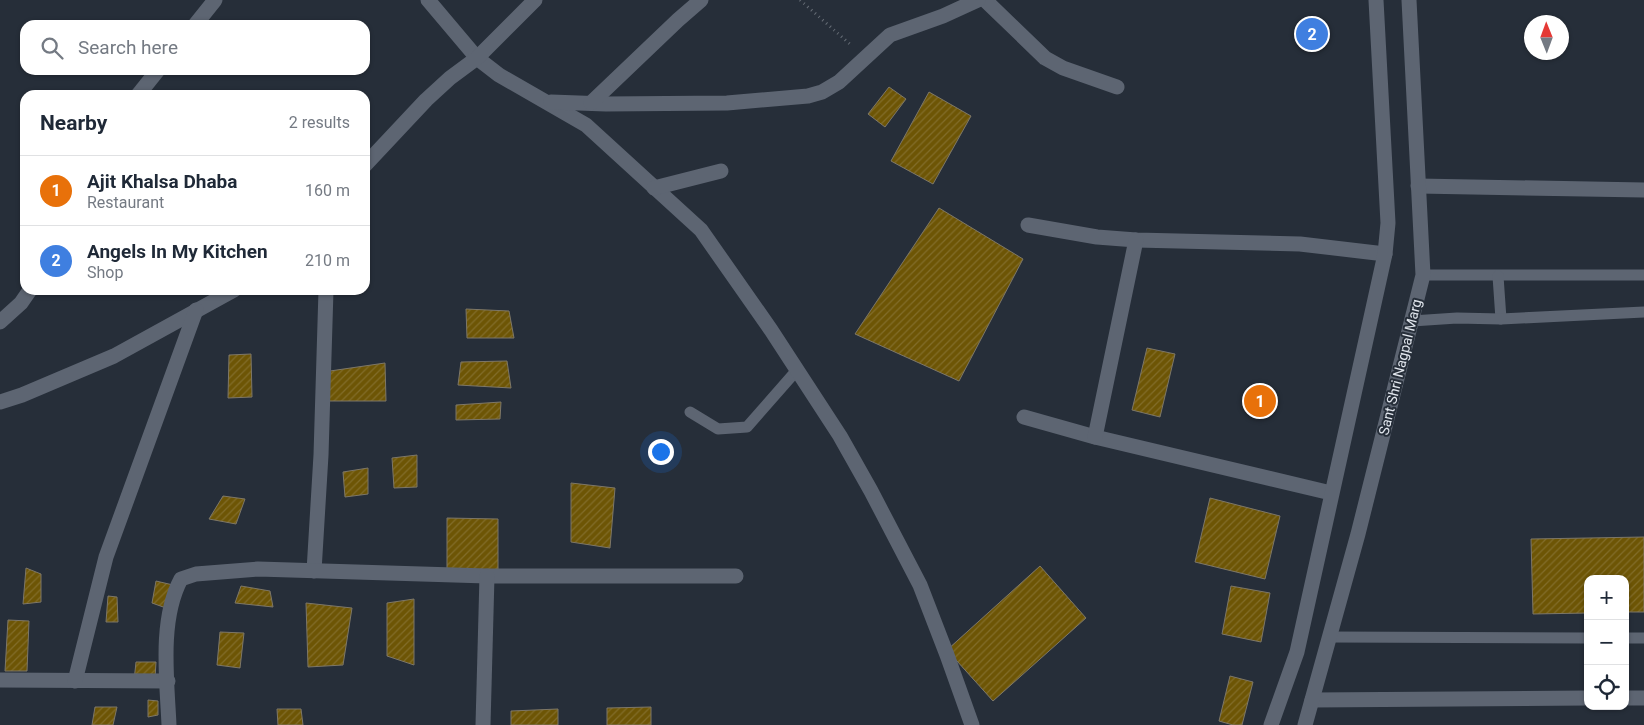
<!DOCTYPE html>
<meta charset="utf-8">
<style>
:root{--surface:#fff;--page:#f6f6f7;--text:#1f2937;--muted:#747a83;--line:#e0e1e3;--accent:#db2777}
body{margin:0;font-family:Roboto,sans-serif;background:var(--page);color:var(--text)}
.controls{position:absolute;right:15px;bottom:15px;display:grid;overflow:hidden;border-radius:10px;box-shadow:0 1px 4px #0004}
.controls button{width:45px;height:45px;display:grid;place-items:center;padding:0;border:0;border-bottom:1px solid var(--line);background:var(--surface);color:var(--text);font:25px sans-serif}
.compass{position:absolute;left:1524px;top:15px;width:45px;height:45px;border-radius:50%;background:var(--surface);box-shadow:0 1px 4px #0004;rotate:359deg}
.you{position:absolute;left:660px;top:451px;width:18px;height:18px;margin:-12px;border:4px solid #fff;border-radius:50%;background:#1a73e8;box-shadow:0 0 0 8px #1a73e833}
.badge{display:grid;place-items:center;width:32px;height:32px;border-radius:50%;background:var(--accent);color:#fff;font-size:16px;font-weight:700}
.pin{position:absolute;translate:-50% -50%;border:2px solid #fff;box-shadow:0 1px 5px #0006}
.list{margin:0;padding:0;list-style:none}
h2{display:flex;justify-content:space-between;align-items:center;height:65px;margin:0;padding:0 20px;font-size:21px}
h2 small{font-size:16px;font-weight:400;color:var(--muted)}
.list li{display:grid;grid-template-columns:32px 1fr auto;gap:15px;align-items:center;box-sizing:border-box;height:70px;padding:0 20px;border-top:1px solid var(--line)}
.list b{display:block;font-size:19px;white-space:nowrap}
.list p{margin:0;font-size:16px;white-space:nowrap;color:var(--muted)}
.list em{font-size:16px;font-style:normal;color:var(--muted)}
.icon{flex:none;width:28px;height:28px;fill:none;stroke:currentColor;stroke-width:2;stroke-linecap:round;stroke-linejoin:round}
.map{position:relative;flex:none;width:1644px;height:725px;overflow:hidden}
.search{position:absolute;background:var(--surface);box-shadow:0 1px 4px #0004;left:20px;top:20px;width:350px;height:55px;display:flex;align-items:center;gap:12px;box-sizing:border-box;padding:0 18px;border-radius:15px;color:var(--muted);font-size:19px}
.panel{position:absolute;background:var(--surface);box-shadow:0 1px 4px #0004;left:20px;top:90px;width:350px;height:205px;border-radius:15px}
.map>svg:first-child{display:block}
.building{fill:url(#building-hatch);stroke:#7d7768}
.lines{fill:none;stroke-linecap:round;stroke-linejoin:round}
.path{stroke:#666d76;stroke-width:3;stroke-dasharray:1 4;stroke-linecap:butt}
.lane{stroke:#5d6572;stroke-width:11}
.street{stroke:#5d6572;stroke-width:15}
.secondary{stroke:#5d6572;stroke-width:15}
.labels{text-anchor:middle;stroke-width:4;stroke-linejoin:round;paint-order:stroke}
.street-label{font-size:14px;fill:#e2e7ee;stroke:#262e39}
</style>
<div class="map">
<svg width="1644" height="725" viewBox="0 0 1644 725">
<defs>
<pattern id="building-hatch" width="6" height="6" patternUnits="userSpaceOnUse" patternTransform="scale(1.25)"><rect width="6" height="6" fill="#6d5505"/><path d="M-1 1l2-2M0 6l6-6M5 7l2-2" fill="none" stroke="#826d2a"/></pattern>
</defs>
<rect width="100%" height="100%" fill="#262e39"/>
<g class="building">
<path d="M 889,87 L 906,99 L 885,127 L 868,114 Z"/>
<path d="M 929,92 L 971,116 L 933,184 L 891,161 Z"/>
<path d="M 939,208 L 1023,259 L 959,381 L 855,334 Z"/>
<path d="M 466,309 L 509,311 L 514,338 L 467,338 Z"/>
<path d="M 1147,348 L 1175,354 L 1160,417 L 1132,410 Z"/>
<path d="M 251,354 L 252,397 L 228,398 L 229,355 Z"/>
<path d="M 507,361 L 511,388 L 458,385 L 461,362 Z"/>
<path d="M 385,363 L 386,401 L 327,401 L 330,371 Z"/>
<path d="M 501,402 L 500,419 L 456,420 L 456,405 Z"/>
<path d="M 417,455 L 417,487 L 394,488 L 392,458 Z"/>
<path d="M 368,468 L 368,494 L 345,497 L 343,472 Z"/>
<path d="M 571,483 L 615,488 L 610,548 L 571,542 Z"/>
<path d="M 223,496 L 245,499 L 236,524 L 209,519 Z"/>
<path d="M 1210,498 L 1280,516 L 1265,579 L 1195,562 Z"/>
<path d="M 447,518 L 498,519 L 498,572 L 447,571 Z"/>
<path d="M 1644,537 L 1644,612 L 1625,612 L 1625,579 L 1588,579 L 1588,613 L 1533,614 L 1531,539 Z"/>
<path d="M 1040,566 L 1086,618 L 993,701 L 947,650 Z"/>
<path d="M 26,568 L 41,574 L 41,602 L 23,604 Z"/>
<path d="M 156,581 L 173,585 L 166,608 L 152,603 Z"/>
<path d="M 241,586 L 270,591 L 273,607 L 235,603 Z"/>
<path d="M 1231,586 L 1270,593 L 1261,642 L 1222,634 Z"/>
<path d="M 108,596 L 117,597 L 118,622 L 106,622 Z"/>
<path d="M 414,599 L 414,665 L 387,656 L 387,603 Z"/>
<path d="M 306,603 L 352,608 L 343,665 L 308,667 Z"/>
<path d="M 8,620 L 29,621 L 27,671 L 5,671 Z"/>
<path d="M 220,632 L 244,633 L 240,668 L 217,665 Z"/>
<path d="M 136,662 L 156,662 L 155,678 L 134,681 Z"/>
<path d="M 1230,676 L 1253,682 L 1242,725 L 1233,725 L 1219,721 Z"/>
<path d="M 148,700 L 158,701 L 158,715 L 148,717 Z"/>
<path d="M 95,707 L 117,707 L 113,725 L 92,725 Z"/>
<path d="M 651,707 L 651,725 L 607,725 L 607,708 Z"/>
<path d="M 277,709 L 301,709 L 303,725 L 278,725 Z"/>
<path d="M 558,709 L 558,725 L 511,725 L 511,711 Z"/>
</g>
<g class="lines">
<path class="path" d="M 800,0 L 851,45"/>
<g class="lane">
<path d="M 1423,275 L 1644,275"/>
<path d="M 1498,276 L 1501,319"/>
<path d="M 1412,321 L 1457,318 L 1501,319 L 1644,312"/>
<path d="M 690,412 L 718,429 L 747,427 L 797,370"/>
<path d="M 1329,637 L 1588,638"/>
<path d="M 1625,638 L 1644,638"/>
</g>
<g class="street">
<path d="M 428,0 L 477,58 L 499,75 L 586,125 L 701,230 L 771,330 L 840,436 L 871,491 L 920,585 L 947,655 L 972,725"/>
<path d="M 985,0 L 1045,58 L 1063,68 L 1117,87"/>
<path d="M 195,25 L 215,0"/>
<path d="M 138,95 L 158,70"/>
<path d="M 551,102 L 606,104 L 727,103 L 808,96 L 822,92 L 839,82 L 890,35 L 943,16 L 978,0"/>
<path d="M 591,103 L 678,20 L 701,0"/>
<path d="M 365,165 L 426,100 L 450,78 L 477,58 L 535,0"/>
<path d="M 1418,186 L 1644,190"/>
<path d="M 654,188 L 721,171"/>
<path d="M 1028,225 L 1097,237 L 1136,240 L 1300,244 L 1385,254"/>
<path d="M 0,322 L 21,303 L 30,290"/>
<path d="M 0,402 L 22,395 L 114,356 L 234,290"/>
<path d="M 1024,417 L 1095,437 L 1331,493"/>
<path d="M 1095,437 L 1136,240"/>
<path d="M 314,571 L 321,455 L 326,290"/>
<path d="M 0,680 L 168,681"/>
<path d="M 75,681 L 106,557 L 196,310"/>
<path d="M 1625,698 L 1644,698"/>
<path d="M 1312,700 L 1588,698"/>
<path d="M 169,725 C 167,680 159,620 181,579 L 196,574 L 258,569 L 487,576 L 736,576"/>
<path d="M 483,725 L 487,576"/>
</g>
<g class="secondary">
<path d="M 1271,725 L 1297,652 L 1385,254 L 1388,223 L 1376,0"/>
<path d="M 1305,725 L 1358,534 L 1423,275 L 1409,0"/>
</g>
</g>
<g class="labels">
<g class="street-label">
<text transform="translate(1400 367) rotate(-76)" y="5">Sant Shri Nagpal Marg</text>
</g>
</g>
</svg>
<div class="controls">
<button>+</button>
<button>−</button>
<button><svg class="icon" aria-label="locate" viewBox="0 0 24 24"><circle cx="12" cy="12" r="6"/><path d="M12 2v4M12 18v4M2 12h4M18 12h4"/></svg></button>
</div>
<svg class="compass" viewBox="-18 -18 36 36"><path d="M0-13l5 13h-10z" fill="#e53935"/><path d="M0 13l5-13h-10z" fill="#747a83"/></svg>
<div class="you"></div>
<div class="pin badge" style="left:1260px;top:401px;background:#e8710a">1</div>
<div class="pin badge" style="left:1312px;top:34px;background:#3f7fe0">2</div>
<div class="search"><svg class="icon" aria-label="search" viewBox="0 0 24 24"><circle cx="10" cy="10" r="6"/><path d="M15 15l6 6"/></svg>Search here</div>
<section class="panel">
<h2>Nearby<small>2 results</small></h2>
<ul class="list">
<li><span class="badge" style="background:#e8710a">1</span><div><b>Ajit Khalsa Dhaba</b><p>Restaurant</p></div><em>160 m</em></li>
<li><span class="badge" style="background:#3f7fe0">2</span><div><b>Angels In My Kitchen</b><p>Shop</p></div><em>210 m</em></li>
</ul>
</section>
</div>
